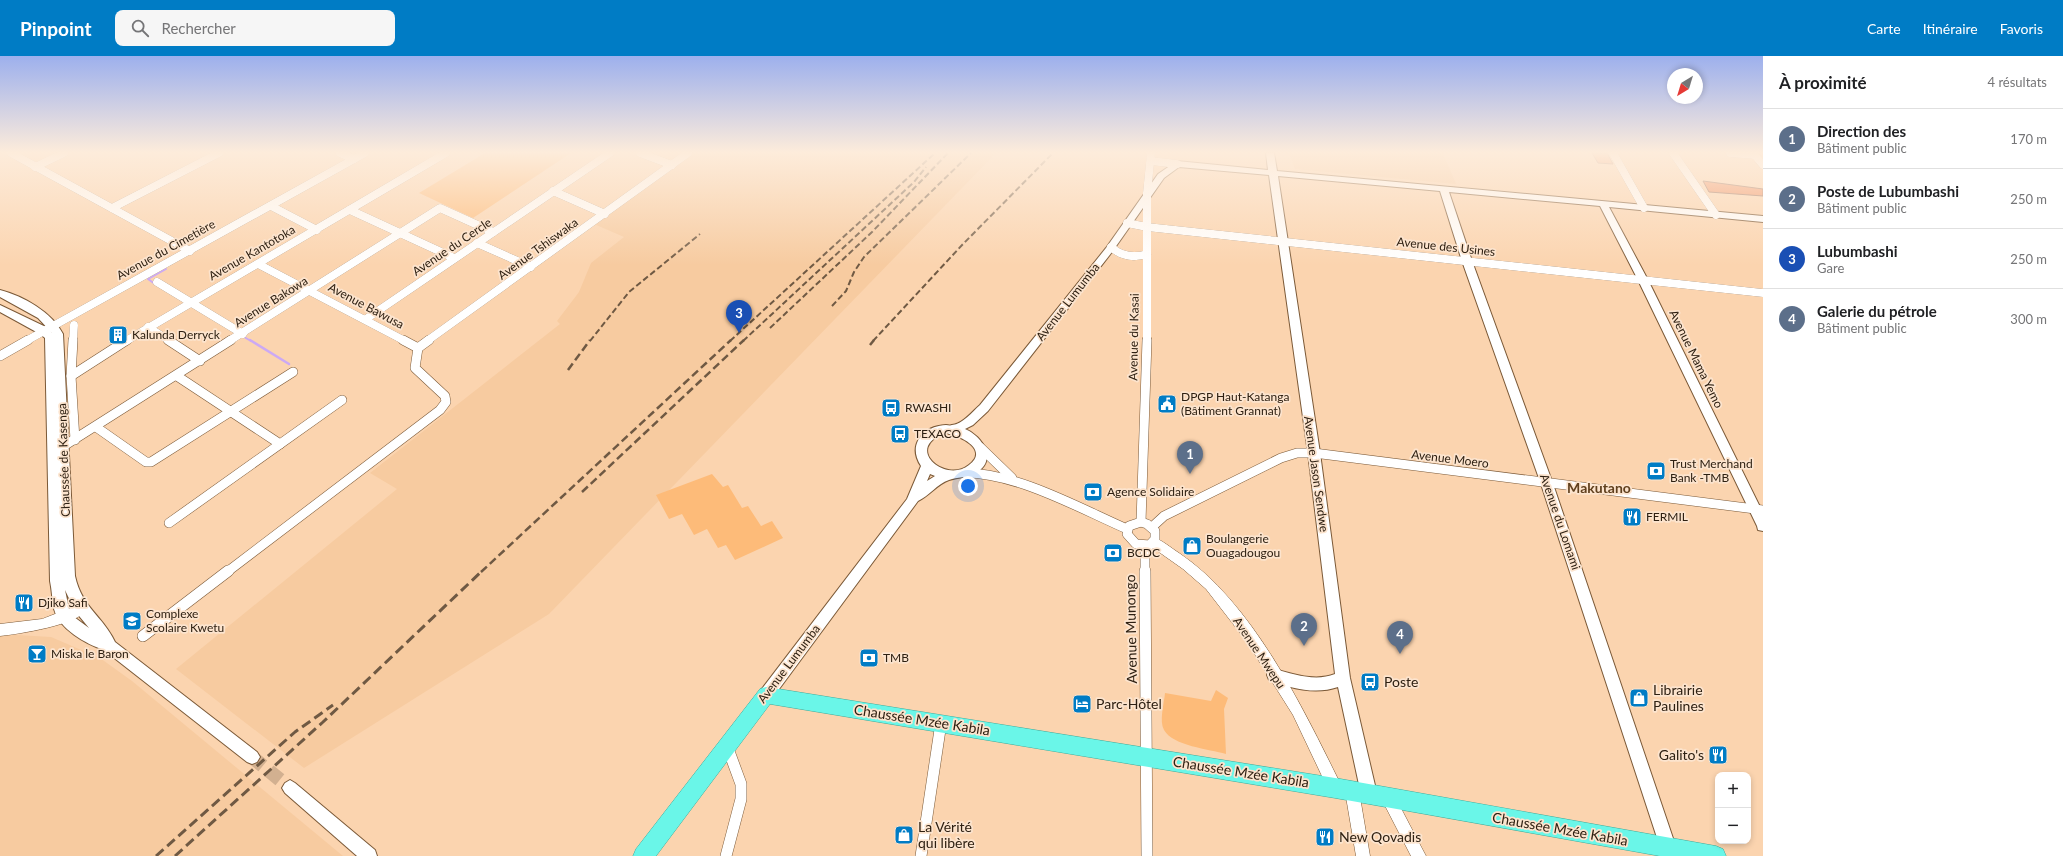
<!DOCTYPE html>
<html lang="fr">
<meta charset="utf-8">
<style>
:root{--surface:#fff;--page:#f6f6f6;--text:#202124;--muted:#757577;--line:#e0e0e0;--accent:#007cc5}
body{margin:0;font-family:Lato,sans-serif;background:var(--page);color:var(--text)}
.controls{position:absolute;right:12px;bottom:12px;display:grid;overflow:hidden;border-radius:8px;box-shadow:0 2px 6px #0003}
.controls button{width:36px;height:36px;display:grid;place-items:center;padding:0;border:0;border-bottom:1px solid var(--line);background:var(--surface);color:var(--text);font:20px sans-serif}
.compass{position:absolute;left:1667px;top:12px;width:36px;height:36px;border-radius:50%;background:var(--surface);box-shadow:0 2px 6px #0003;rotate:218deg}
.you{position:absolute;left:968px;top:430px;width:14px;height:14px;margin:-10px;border:3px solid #fff;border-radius:50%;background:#1a73e8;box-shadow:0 0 0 6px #1a73e833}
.badge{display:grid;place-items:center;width:26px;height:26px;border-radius:50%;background:var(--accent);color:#fff;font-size:13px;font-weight:700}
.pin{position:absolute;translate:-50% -33px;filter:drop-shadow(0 1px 2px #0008)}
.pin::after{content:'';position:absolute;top:21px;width:14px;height:12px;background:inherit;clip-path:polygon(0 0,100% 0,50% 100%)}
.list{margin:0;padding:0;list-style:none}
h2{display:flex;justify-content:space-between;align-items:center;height:52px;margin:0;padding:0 16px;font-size:17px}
h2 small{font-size:13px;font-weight:400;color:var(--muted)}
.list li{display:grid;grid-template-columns:26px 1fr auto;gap:12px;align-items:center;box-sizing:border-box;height:60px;padding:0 16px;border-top:1px solid var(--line)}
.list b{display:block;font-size:15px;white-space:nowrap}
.list p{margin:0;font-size:13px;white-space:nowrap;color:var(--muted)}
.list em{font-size:13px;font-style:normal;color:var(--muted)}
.icon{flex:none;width:22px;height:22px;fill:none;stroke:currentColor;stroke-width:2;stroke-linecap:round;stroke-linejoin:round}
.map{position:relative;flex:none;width:1763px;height:800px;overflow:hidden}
header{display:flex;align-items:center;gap:24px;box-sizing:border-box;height:56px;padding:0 20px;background:var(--accent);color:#fff}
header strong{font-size:19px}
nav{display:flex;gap:22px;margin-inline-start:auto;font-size:14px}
.search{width:280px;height:36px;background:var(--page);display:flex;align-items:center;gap:10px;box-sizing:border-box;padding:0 14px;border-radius:8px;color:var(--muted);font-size:15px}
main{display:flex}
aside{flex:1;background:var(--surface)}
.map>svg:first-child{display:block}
.built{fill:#f7cba0}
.green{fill:#fdbb79}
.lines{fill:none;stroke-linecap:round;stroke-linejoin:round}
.stream-far1{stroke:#cca9f4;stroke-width:2}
.stream{stroke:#cca9f4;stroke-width:2.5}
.building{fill:#ef8b5b;stroke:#956853}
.secondary-tunnel{stroke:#d2b090;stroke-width:14;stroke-dasharray:14 8;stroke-linecap:butt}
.minor-far2-casing{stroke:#7b5937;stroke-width:8}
.minor-far1-casing{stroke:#7b5937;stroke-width:10}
.minor-casing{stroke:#7b5937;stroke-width:12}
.tertiary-casing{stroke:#7b5937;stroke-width:1}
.secondary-casing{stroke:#7b5937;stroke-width:2}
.trunk-casing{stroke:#3daa9a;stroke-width:1}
.minor-far2{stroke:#fff;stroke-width:8}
.minor-far1{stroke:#fff;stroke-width:9}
.minor{stroke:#fff;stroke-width:11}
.tertiary{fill:#fff;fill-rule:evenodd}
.secondary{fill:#fff;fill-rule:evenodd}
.trunk{fill:#6af6e8;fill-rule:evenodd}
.rail-far2{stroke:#6f5943;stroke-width:2;stroke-dasharray:6 3;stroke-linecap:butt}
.rail-far1{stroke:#6f5943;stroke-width:2.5;stroke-dasharray:8 4;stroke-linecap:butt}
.rail{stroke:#6f5943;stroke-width:3;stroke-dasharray:10 5;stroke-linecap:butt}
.labels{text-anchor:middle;stroke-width:3.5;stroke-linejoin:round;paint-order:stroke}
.street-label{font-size:12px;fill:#2e2012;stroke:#fce4ce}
.poi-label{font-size:12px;fill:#2e2012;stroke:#fce4ce;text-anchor:start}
.quarter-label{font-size:14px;font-weight:bold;fill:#60401e;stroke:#fce4ce}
.near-street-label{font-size:14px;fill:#2e2012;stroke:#fce4ce}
.near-poi-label{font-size:14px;fill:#2e2012;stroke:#fce4ce;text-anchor:start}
</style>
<header>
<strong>Pinpoint</strong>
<div class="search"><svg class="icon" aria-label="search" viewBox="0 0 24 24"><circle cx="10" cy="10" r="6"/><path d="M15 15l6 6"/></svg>Rechercher</div>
<nav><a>Carte</a><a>Itinéraire</a><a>Favoris</a></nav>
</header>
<main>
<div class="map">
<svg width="1763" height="800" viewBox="0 0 1763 800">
<rect width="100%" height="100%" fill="#fbd4af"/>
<g class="built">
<path d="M 691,97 L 996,97 L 549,558 L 304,712 L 176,613 L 397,433 L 370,417 L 560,268 L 557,265 L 579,236 L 591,207 L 624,181 L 594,168 Z"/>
<path d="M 1289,97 L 1443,97 L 1456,128 L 1295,113 Z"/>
<path d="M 0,578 L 51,581 L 100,602 L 132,625 L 343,800 L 0,800 Z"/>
</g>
<g class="green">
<path d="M 485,97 L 571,97 L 473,162 L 419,137 Z"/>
<path d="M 712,418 L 723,431 L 728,429 L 742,452 L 748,450 L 761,470 L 772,465 L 783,482 L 735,504 L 726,489 L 718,492 L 707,473 L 694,479 L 682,458 L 669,463 L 656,439 Z"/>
<path d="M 1216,634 L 1228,642 L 1224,653 L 1226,698 C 1209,693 1173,690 1164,674 C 1159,665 1164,648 1165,637 L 1211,645 Z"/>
</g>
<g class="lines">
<g class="stream-far1">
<path d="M 155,228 L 148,223 L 166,213"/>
<path d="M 244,281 L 251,285"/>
</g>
<path class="stream" d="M 250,284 L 289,308"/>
</g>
<g class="building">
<path d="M 1592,97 L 1607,97 L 1613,108 L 1598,107 Z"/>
<path d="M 1703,125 L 1763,133 L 1763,140 L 1709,136 Z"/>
</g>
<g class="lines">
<path class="secondary-tunnel" d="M 252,701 L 290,732"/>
<g class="minor-far2-casing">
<g id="minor-far2">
<path d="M 11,97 L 190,195"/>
<path d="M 340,97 L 354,103"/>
<path d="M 640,97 L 672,109"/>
<path d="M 1613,97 L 1644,152"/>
<path d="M 1673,97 L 1716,159"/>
<path d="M 1730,97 L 1755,99"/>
<path d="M 1753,97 L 1763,109"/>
<path d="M 1151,105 L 1177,108"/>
<path d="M 35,111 L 64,97"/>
<path d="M 553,135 L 605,158"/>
<path d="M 271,150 L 317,174"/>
<path d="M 112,152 L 219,97"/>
<path d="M 350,154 L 454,202"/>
<path d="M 1127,167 L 1147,171 L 1763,237"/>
<path d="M 477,187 L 531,211"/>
<path d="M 1111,191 C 1121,200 1134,202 1147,198"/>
<path d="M 258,208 L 405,285"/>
<path d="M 157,226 L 243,278"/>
<path d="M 366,263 L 610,97"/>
<path d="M 148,271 L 170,285"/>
<path d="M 26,285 L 365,97"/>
<path d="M 73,285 L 74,269"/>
<path d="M 126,285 L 446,97"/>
<path d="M 229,285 L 440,152 L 493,176"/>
<path d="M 427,285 L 688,97"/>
<path d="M 1147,285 L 1147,137 L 1151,97"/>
</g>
</g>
<g class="minor-far1-casing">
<g id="minor-far1">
<path d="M 73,284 L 71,320 L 75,384"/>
<path d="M 168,284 L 200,305"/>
<path d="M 403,284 L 418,292"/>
<path d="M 418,292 L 429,284"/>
<path d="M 0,300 L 28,284"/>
<path d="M 71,320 L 127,284"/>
<path d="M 177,320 L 280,388"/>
<path d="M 96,371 L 146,406 L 151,406 L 293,316"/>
<path d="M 980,391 L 1012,422"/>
<path d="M 59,393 L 231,284"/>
<path d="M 965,417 C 1017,417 1079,452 1127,473"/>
<path d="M 1141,466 L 1147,284"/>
<path d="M 1141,466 L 1147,468 L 1155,475 L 1155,483 L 1150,489 L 1136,488 L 1127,478 L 1129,470 Z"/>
<path d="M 169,467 L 342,344"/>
<path d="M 1152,471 L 1164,460 L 1281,402 L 1297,397 L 1314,397 L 1763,454"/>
<path d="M 1145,490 L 1145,516"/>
<path d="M 227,516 L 440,354 L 446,346 L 445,340 L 415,312 L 418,292"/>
</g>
</g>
<g class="minor-casing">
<g id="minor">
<path d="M 1145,515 L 1147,800"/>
<path d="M 143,580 L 228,515"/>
<path d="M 726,800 L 741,743 L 741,728 L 727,690"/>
<path d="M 921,800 L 941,667"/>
</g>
</g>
<g class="tertiary-casing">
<g id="tertiary">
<path d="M 1153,481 C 1162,484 1171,492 1179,497 C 1252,546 1302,650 1340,727 L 1342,732 L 1340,737 L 1335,739 L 1330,737 L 1293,659 L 1247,586 L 1206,533 L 1183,513 L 1149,489 L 1147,486 L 1149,483 Z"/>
<path d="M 81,548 L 85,549 L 87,553 C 79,569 18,578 0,580 L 0,568 L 42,563 Z"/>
<path d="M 1352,728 L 1357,730 L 1359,735 L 1370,800 L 1356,800 L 1345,735 L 1347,730 Z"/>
<path d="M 1388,735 L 1393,737 L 1426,800 L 1411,800 L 1381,742 L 1383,737 Z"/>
</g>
</g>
<g class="secondary-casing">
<g id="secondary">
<path d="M 1266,97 L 1274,97 L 1277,115 L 1763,160 L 1763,166 L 1609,151 L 1648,224 L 1763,457 L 1763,475 L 1758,474 L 1757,470 L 1638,224 L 1600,150 L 1449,136 L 1472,205 L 1553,428 L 1679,800 L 1663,800 L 1541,428 L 1462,205 L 1440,135 L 1278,120 L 1320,397 L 1350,622 L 1377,738 L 1375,743 L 1369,746 L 1363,743 L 1361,738 L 1338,631 C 1315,639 1290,632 1269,624 L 1267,619 L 1269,614 L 1274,613 C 1294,618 1315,626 1335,618 L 1308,397 L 1269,119 L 1179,111 L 1164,122 L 1112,196 L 988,355 L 973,369 L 965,373 C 983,380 998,406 975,417 C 967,422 957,421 949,424 C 937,428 929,440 918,445 L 771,644 L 766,646 L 761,644 L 759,639 L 761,634 L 907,443 L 921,410 C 907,389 923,370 946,369 C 948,369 950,370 952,369 C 963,368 972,356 980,349 L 1106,192 L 1158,118 L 1177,105 L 1268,114 ZM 945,377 C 959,379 990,393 969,409 C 945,428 903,392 945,377 ZM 930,418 L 935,420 L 927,425 Z"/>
<path d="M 0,234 C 23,240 52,256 63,278 L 75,520 C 82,552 103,560 115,586 L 257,696 L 260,701 L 257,706 L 252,708 L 247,706 L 104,594 C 86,588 59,573 54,553 C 52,544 52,534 50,525 L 45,282 L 40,278 L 0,256 L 0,249 L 48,272 L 52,277 L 38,262 L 0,241 ZM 65,534 L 75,555 L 89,572 L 70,558 Z"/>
<path d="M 290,724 L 295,727 L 375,794 L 377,800 L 357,800 L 285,737 L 282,732 L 285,727 Z"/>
</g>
</g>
<g class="trunk-casing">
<path id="trunk" d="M 766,631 L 1335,722 L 1716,790 L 1723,793 L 1726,800 L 1660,800 L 1335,742 L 770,648 L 656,800 L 633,800 L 636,793 L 760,633 Z"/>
</g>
<use href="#minor-far2" class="minor-far2"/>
<use href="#minor-far1" class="minor-far1"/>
<use href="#minor" class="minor"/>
<use href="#tertiary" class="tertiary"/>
<use href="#secondary" class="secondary"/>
<use href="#trunk" class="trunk"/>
<g class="rail-far2">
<path d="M 832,250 L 846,235 L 854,216 L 864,201 L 971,97"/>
<path d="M 770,272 L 872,176 L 948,97"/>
<path d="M 590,285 L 629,236 L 700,178"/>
<path d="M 730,285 L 935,97"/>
<path d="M 743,285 L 914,126 L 926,111"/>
<path d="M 873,285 L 963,188 L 1053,97"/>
</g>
<g class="rail-far1">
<path d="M 870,289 L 874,284"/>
<path d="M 568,314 L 590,284"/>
<path d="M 582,436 L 744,284"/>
<path d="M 481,516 L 731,284"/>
</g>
<g class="rail">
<path d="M 156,800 L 295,676 L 333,649"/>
<path d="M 175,800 L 323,666 L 482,515"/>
</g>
</g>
<linearGradient id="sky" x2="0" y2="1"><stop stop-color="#9db0ed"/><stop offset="0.46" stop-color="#fdecdb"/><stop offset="1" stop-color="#fdecdb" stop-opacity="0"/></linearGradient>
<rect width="1763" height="209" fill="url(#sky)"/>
<defs>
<g id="building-square" transform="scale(1)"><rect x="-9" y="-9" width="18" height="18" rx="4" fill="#007cc5" stroke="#fce4ce"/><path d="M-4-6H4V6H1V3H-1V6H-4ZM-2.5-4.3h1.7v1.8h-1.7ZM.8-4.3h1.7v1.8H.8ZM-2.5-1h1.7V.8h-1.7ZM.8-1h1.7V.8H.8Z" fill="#fff"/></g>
<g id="civic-square" transform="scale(1)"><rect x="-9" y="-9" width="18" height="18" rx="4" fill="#007cc5" stroke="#fce4ce"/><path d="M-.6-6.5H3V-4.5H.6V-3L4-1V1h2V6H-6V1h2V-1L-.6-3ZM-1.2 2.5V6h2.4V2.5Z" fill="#fff"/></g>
<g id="bus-square" transform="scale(1)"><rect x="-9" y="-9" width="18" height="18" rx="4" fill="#007cc5" stroke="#fce4ce"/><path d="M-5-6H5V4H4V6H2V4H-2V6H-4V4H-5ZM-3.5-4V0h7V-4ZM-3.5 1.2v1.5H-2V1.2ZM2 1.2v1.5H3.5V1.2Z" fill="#fff"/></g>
<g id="bank-square" transform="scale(1)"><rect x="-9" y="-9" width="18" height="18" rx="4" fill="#007cc5" stroke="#fce4ce"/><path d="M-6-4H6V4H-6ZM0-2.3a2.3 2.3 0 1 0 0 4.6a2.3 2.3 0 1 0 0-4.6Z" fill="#fff"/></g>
<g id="restaurant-square" transform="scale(1)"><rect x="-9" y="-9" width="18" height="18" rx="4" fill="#007cc5" stroke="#fce4ce"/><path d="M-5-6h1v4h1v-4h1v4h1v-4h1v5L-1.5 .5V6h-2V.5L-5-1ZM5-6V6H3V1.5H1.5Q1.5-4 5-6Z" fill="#fff"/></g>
<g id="shop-square" transform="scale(1)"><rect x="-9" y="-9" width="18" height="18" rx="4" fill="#007cc5" stroke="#fce4ce"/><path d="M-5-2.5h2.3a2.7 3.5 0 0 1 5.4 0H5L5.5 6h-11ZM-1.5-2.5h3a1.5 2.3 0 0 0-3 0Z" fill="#fff"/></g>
<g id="school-square" transform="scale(1)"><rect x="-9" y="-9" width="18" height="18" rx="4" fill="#007cc5" stroke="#fce4ce"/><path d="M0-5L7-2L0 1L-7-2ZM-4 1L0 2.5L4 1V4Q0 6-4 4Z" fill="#fff"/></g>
<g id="bar-square" transform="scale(1)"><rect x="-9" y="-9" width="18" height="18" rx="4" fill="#007cc5" stroke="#fce4ce"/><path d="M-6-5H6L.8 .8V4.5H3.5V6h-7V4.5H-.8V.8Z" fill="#fff"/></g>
<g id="hotel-square" transform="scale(1)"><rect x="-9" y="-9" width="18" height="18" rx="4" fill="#007cc5" stroke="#fce4ce"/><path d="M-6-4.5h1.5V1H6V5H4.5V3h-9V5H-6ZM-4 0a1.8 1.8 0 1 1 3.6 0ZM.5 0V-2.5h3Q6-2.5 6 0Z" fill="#fff"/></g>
</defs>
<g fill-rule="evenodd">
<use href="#building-square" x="118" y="279"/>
<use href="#civic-square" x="1167" y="348"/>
<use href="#bus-square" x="891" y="352"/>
<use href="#bus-square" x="900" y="378"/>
<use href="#bank-square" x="1656" y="415"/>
<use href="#bank-square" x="1093" y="436"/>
<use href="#restaurant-square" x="1632" y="461"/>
<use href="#shop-square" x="1192" y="490"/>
<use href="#bank-square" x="1113" y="497"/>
<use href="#restaurant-square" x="24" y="547"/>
<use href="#school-square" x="132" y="565"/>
<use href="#bar-square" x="37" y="598"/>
<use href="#bank-square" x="869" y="602"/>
<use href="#bus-square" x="1370" y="626"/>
<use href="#shop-square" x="1639" y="642"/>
<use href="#hotel-square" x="1082" y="648"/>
<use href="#restaurant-square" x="1718" y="699"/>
<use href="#shop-square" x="904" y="779"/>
<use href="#restaurant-square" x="1325" y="781"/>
</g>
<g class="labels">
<g class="street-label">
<text transform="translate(452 191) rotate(-34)" y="4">Avenue du Cercle</text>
<text transform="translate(1446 191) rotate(6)" y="4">Avenue des Usines</text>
<text transform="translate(538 193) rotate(-36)" y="4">Avenue Tshiswaka</text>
<text transform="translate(166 194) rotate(-29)" y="4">Avenue du Cimetière</text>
<text transform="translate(252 197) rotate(-30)" y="4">Avenue Kantotoka</text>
<text transform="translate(271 246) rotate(-32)" y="4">Avenue Bakowa</text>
<text transform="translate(1068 246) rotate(-52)" y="4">Avenue Lumumba</text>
<text transform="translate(366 250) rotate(28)" y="4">Avenue Bawusa</text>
<text transform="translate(1134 281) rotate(-89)" y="4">Avenue du Kasai</text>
<text transform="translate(1696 303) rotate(64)" y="4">Avenue Mama Yemo</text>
<text transform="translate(1450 403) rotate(7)" y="4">Avenue Moero</text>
<text transform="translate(64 404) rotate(-92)" y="4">Chaussée de Kasenga</text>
<text transform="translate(1316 418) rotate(82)" y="4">Avenue Jason Sendwe</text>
<text transform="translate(1560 466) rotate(71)" y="4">Avenue du Lomami</text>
<text transform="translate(1259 597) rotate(56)" y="4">Avenue Mwepu</text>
<text transform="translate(789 608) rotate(-53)" y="4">Avenue Lumumba</text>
</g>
<g class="poi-label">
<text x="132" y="283">Kalunda Derryck</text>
<text x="1181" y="345">DPGP Haut-Katanga<tspan x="1181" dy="14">(Bâtiment Grannat)</tspan></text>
<text x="905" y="356">RWASHI</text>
<text x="914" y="382">TEXACO</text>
<text x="1670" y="412">Trust Merchand<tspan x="1670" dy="14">Bank -TMB</tspan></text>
<text x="1107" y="440">Agence Solidaire</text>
<text x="1646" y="465">FERMIL</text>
<text x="1206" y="487">Boulangerie<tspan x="1206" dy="14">Ouagadougou</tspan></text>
<text x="1127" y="501">BCDC</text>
<text x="38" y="551">Djiko Safi</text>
<text x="146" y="562">Complexe<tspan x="146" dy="14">Scolaire Kwetu</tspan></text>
<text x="51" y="602">Miska le Baron</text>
<text x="883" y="606">TMB</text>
</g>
<g class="quarter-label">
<text x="1599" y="437">Makutano</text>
</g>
<g class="near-street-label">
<text transform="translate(1131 573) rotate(-91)" y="5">Avenue Munongo</text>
<text transform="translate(922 664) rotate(9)" y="5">Chaussée Mzée Kabila</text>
<text transform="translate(1241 716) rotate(9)" y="5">Chaussée Mzée Kabila</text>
<text transform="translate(1560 773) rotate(10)" y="5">Chaussée Mzée Kabila</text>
</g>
<g class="near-poi-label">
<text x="1384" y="631">Poste</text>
<text x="1653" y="639">Librairie<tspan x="1653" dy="16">Paulines</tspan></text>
<text x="1096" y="653">Parc-Hôtel</text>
<text x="1704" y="704" text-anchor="end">Galito's</text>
<text x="918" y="776">La Vérité<tspan x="918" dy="16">qui libère</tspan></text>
<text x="1339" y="786">New Qovadis</text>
</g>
</g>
</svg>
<div class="controls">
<button>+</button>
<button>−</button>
</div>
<svg class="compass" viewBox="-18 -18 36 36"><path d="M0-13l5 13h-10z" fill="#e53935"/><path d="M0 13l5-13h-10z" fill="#757577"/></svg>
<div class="you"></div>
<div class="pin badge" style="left:1190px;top:418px;background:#5c6f8a">1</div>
<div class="pin badge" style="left:1304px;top:590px;background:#5c6f8a">2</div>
<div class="pin badge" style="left:739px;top:277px;background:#1a4fb4">3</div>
<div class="pin badge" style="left:1400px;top:598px;background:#5c6f8a">4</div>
</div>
<aside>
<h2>À proximité<small>4 résultats</small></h2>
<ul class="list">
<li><span class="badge" style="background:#5c6f8a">1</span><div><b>Direction des</b><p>Bâtiment public</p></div><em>170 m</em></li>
<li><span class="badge" style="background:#5c6f8a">2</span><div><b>Poste de Lubumbashi</b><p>Bâtiment public</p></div><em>250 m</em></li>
<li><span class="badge" style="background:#1a4fb4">3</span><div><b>Lubumbashi</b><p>Gare</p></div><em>250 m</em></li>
<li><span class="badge" style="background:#5c6f8a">4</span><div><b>Galerie du pétrole</b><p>Bâtiment public</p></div><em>300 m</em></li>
</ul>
</aside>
</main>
